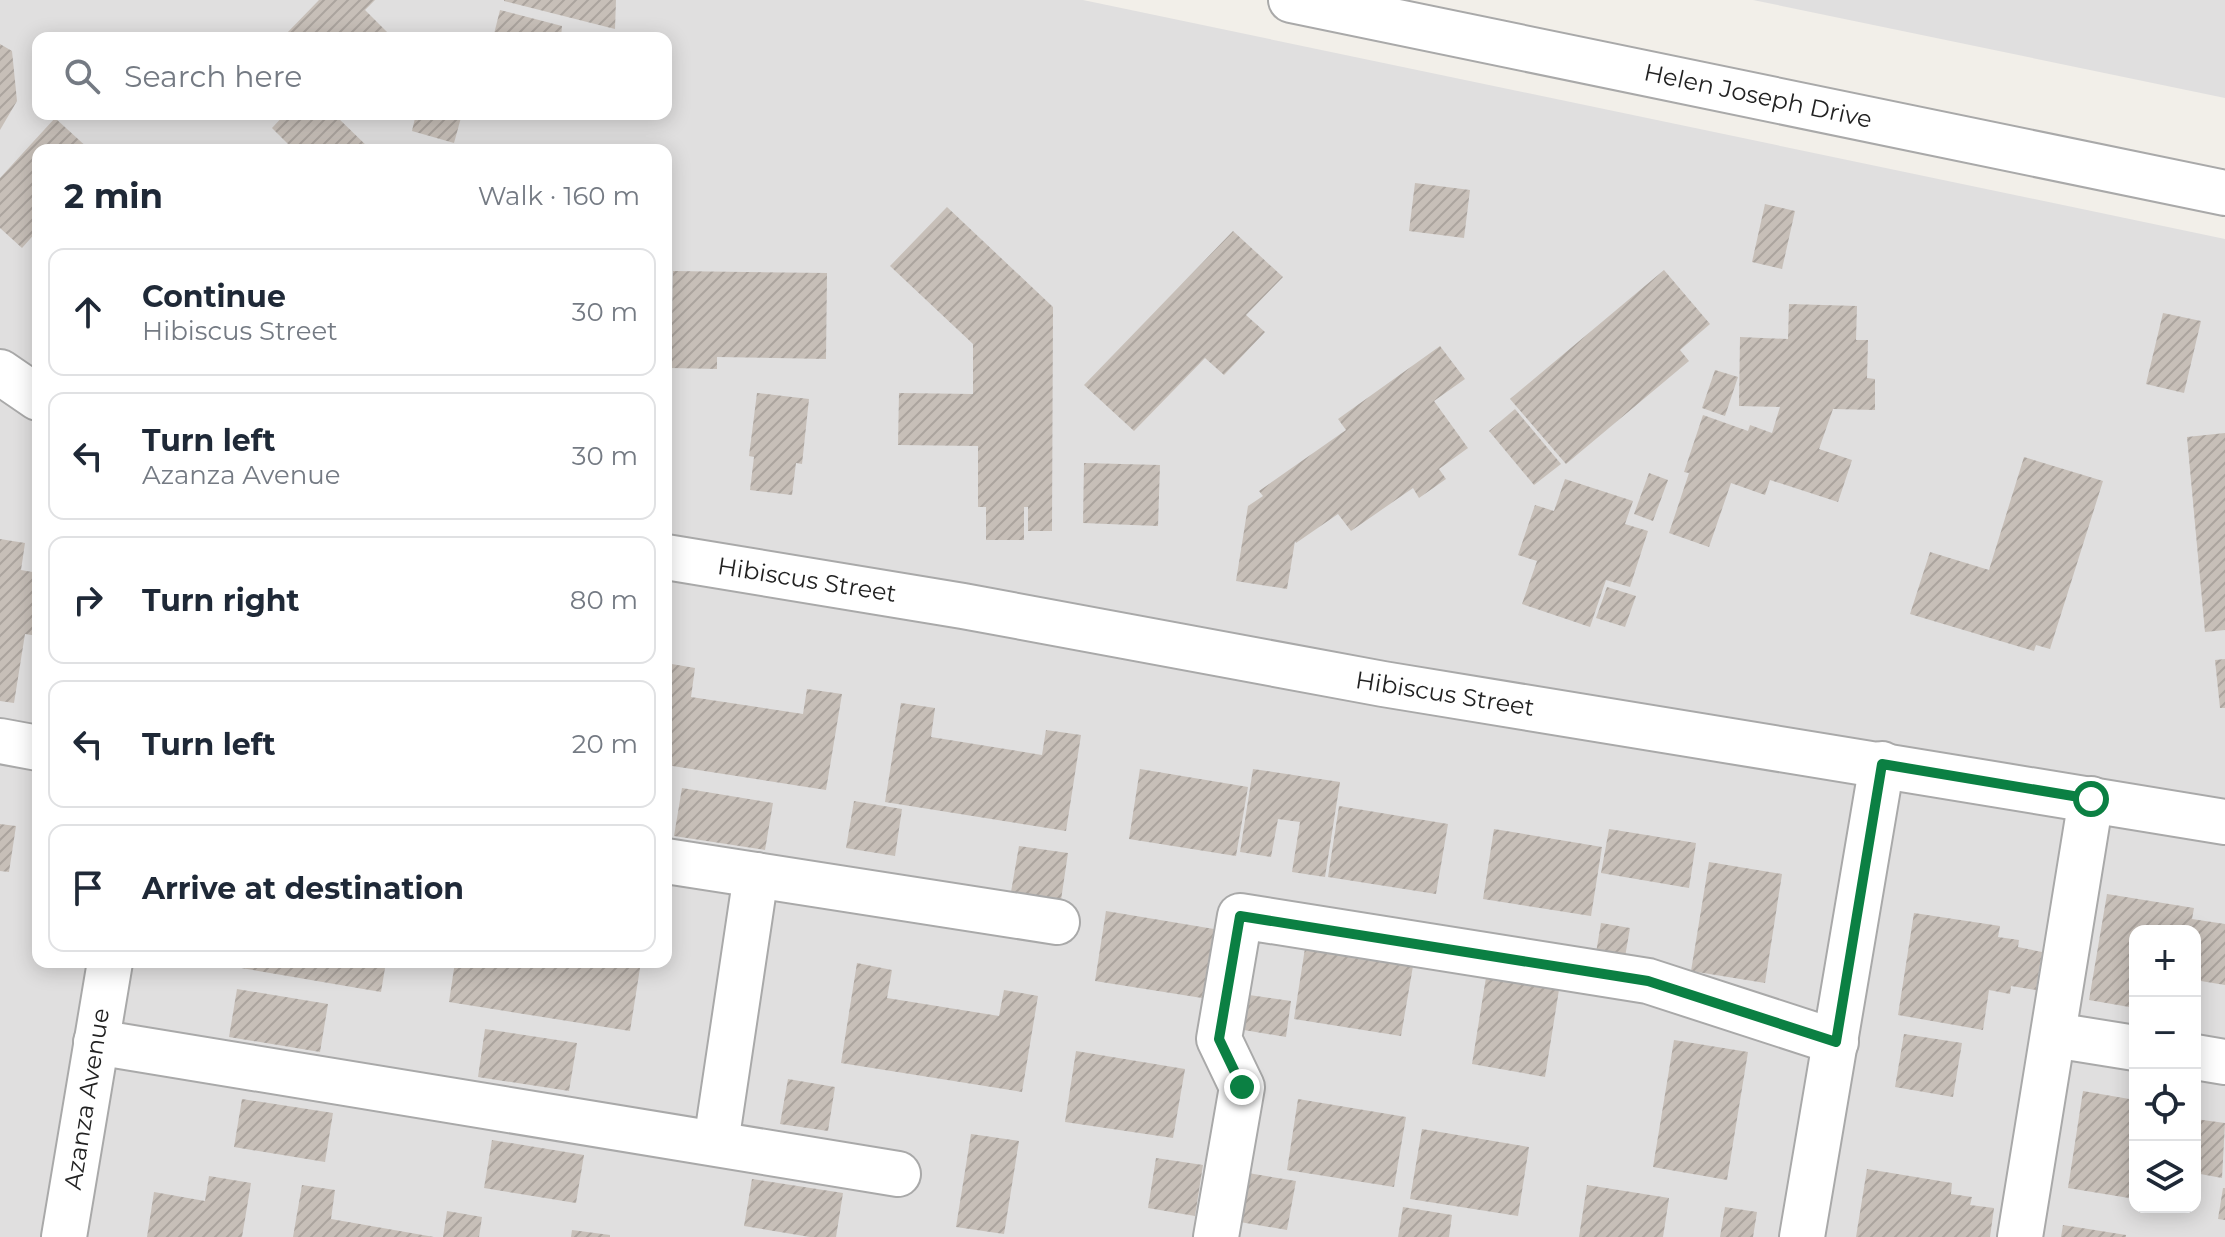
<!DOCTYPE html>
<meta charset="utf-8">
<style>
:root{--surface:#fff;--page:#f6f6f7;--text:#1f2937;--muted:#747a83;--line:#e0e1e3}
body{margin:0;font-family:Montserrat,sans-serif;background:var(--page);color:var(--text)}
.controls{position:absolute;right:24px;bottom:24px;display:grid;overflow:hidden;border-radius:16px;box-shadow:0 4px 20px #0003}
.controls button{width:72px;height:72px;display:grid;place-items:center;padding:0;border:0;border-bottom:2px solid var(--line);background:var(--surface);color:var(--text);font:40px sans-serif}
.stop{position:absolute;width:24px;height:24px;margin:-18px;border:6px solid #0b8043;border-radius:50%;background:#fff}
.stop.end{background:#0b8043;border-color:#fff;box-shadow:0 2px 8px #0008}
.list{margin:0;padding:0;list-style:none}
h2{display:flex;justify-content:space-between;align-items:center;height:104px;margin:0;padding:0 32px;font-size:34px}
h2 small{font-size:26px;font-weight:400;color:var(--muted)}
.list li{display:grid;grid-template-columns:52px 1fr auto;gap:24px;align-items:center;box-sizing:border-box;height:128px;margin:0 16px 16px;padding:0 16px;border:2px solid var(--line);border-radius:16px}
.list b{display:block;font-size:30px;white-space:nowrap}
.list p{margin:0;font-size:26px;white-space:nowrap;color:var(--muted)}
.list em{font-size:26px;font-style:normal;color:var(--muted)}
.icon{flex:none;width:44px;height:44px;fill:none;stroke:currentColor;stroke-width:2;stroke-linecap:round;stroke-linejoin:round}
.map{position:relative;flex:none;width:2225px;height:1237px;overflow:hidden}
.search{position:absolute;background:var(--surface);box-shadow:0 4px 20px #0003;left:32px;top:32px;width:640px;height:88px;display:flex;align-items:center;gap:20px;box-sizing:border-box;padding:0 28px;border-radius:16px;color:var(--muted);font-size:30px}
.panel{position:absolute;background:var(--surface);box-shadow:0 4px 20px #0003;left:32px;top:144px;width:640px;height:824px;border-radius:16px}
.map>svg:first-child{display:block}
.residential{fill:#e0dfdf;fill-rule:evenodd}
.building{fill:url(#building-hatch)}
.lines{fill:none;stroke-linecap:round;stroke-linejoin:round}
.minor-casing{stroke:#a9a9a9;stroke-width:48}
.minor{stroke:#fff;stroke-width:44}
.route{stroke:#0b8043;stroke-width:10}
.labels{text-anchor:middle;stroke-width:8;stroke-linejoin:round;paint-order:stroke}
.street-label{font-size:24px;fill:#222;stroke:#fff}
</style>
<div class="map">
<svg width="2225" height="1237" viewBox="0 0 2225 1237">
<defs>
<pattern id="building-hatch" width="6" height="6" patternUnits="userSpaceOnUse" patternTransform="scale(2)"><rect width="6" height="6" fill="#c7bfb8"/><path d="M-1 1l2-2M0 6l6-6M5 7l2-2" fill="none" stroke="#aba49e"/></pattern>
</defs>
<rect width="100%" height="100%" fill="#f2efe9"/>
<g class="residential">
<path d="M 0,0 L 1083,0 L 2225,239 L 2225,1237 L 0,1237 ZM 38,38 L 666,38 L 666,114 L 38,114 ZM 38,150 L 666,150 L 666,962 L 38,962 ZM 2135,931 L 2195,931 L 2195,1207 L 2135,1207 Z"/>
<path d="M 1753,0 L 2225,0 L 2225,98 Z"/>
</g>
<g class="building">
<path d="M 319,0 L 375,0 L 365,10 L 393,38 L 287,38 L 285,35 Z"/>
<path d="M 504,0 L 616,0 L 615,29 L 504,1 Z"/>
<path d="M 500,10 L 562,26 L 561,38 L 493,38 Z"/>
<path d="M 0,44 L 12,51 L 17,101 L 0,130 Z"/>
<path d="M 285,114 L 339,114 L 336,116 L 371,150 L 294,150 L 272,128 Z"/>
<path d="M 462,114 L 454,143 L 412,131 L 415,118 L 403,115 Z"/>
<rect x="571" y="114" width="81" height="3"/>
<path d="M 55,118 L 90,150 L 38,150 L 38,230 L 22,248 L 0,228 L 0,178 Z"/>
<path d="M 1415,183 L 1470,190 L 1464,238 L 1409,231 Z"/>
<path d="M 1765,204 L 1795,211 L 1782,269 L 1752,262 Z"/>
<path d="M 947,207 L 1053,307 L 1052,531 L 1028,531 L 1028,507 L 1024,507 L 1024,540 L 986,540 L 986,507 L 978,507 L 978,446 L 898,445 L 899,393 L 973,394 L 973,344 L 890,266 Z"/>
<path d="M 1233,231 L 1283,277 L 1246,315 L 1265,332 L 1224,375 L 1205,358 L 1134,431 L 1084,385 Z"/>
<path d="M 1664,270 L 1710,324 L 1680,350 L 1689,361 L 1566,464 L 1510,399 Z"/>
<path d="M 673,271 L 827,273 L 826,359 L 717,357 L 717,369 L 671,368 Z"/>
<path d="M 1789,304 L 1857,306 L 1856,340 L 1868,340 L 1867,378 L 1875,379 L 1875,410 L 1833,409 L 1819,449 L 1852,460 L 1838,502 L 1770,480 L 1765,495 L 1731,483 L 1709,547 L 1669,533 L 1689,473 L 1684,472 L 1703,415 L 1748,431 L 1750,425 L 1772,433 L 1780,407 L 1739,406 L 1740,337 L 1788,339 Z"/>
<path d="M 2163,313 L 2201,321 L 2184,393 L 2146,384 Z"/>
<path d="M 1440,346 L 1465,379 L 1434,401 L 1468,448 L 1439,469 L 1446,479 L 1419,498 L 1413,488 L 1351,531 L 1338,514 L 1296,543 L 1295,541 L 1287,589 L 1236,581 L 1248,506 L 1263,496 L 1259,491 L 1346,430 L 1338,419 Z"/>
<path d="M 1715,370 L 1738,377 L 1725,416 L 1702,408 Z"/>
<path d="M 757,393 L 809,399 L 802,464 L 796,463 L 792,495 L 750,490 L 754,457 L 749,456 Z"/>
<path d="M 1515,409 L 1561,464 L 1534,485 L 1489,431 Z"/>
<path d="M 2225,433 L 2225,630 L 2205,632 L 2187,437 Z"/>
<path d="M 2024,457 L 2103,481 L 2050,649 L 2036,645 L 2034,651 L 1910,614 L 1930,552 L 1989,570 Z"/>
<path d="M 1084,463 L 1160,465 L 1158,526 L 1083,523 Z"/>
<path d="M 1649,473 L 1668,480 L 1653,521 L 1634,514 Z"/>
<path d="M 1565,479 L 1633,501 L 1625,524 L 1648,531 L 1630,587 L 1606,580 L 1590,627 L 1522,604 L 1537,561 L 1518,555 L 1535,505 L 1554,511 Z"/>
<path d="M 0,539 L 25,543 L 21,570 L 38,573 L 38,636 L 25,634 L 14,703 L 0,701 Z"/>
<path d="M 1607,587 L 1636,596 L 1625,627 L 1596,618 Z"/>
<path d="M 2225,659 L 2225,708 L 2220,708 L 2215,660 Z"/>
<path d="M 666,663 L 695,668 L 691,697 L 803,714 L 807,689 L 842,694 L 826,790 L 666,765 Z"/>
<path d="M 901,703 L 935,708 L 931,737 L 1042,755 L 1046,730 L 1081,735 L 1066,831 L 885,802 Z"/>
<path d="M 1140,769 L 1248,787 L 1236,856 L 1129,839 Z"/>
<path d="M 1253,769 L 1340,782 L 1325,877 L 1292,872 L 1300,822 L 1278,819 L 1271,857 L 1240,852 Z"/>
<path d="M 682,788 L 773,803 L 765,850 L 674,836 Z"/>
<path d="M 854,801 L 902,809 L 895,856 L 846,848 Z"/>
<path d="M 1339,806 L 1448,824 L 1436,894 L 1328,877 Z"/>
<path d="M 0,824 L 16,826 L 9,872 L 0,871 Z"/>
<path d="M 1494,829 L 1602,847 L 1591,916 L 1483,899 Z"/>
<path d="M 1609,829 L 1696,843 L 1689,888 L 1601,873 Z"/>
<path d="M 1019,846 L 1068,853 L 1061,900 L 1011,892 Z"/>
<path d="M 1709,862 L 1782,874 L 1765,983 L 1691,971 Z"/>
<path d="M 2107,894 L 2194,908 L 2192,919 L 2225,924 L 2225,985 L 2195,980 L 2195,931 L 2135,931 L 2135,1008 L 2089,1000 Z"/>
<path d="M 1106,911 L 1214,929 L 1202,998 L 1095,981 Z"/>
<path d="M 1914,913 L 2000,926 L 1998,937 L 2019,940 L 2018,947 L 2042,952 L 2036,990 L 2011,986 L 2010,994 L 1989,990 L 1983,1030 L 1898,1015 Z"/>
<path d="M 1601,923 L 1630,928 L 1625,957 L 1596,953 Z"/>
<path d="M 1305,948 L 1413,966 L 1401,1036 L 1294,1019 Z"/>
<path d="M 1489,959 L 1562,971 L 1545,1077 L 1472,1064 Z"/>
<path d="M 206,962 L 386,962 L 381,992 Z"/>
<path d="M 455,962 L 641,962 L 630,1031 L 449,1002 Z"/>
<path d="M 857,963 L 892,970 L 887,998 L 999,1016 L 1004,990 L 1038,996 L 1022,1092 L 841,1063 Z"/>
<path d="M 237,989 L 328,1004 L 320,1052 L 229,1037 Z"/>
<path d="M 1249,995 L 1291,1001 L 1286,1037 L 1244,1030 Z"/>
<path d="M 485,1029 L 577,1043 L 569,1091 L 478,1077 Z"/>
<path d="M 1904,1034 L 1962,1043 L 1953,1097 L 1895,1087 Z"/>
<path d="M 1674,1040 L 1748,1052 L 1727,1180 L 1653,1167 Z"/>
<path d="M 1076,1051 L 1185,1069 L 1173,1138 L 1065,1122 Z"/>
<path d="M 788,1079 L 835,1087 L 828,1131 L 780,1124 Z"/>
<path d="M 2083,1091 L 2135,1100 L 2135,1199 L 2068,1188 Z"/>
<path d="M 242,1099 L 333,1113 L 325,1162 L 234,1147 Z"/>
<path d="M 1298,1099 L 1406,1117 L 1394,1187 L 1287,1170 Z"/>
<path d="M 2195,1119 L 2225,1123 L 2222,1178 L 2195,1173 Z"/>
<path d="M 1422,1129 L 1529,1147 L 1518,1216 L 1410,1199 Z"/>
<path d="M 971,1134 L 1019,1141 L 1004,1234 L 956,1227 Z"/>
<path d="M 492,1140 L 584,1155 L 576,1203 L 484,1188 Z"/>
<path d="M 1156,1158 L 1203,1165 L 1195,1216 L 1148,1208 Z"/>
<path d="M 1867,1169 L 1952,1183 L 1951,1194 L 1972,1197 L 1970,1205 L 1994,1208 L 1990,1237 L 1856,1237 Z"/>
<path d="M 1248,1173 L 1296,1181 L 1287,1230 L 1240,1222 Z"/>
<path d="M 209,1176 L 251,1183 L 242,1237 L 147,1237 L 154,1192 L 205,1201 Z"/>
<path d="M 752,1179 L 843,1193 L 836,1237 L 810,1237 L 744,1226 Z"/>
<path d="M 302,1185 L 335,1190 L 331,1219 L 434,1237 L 293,1237 Z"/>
<path d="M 1587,1185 L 1669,1198 L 1663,1237 L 1579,1237 Z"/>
<path d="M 2223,1188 L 2225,1188 L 2225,1220 L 2218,1219 Z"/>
<path d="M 1403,1207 L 1452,1215 L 1449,1237 L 1398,1237 Z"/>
<path d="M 1725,1207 L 1757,1212 L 1753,1237 L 1720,1237 Z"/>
<path d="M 447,1211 L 482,1217 L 479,1237 L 443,1237 Z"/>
<path d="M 2063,1225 L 2126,1235 L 2126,1237 L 2061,1237 Z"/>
<path d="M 572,1230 L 610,1235 L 610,1237 L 571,1237 Z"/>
</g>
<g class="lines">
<g class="minor-casing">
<g id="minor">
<path d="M 1291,0 L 2225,193"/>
<path d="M 0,372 L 38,398"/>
<path d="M 666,557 L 963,606 L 1383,684 L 2225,822"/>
<path d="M 0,741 L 38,748"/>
<path d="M 666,861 L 1057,922"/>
<path d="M 2054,1035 L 2135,1048"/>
<path d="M 96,1042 L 898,1174"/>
<path d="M 2195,1057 L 2225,1062"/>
<path d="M 716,1143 L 756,875"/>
<path d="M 64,1237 L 110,962"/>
<path d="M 1216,1237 L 1242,1087 L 1219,1039 L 1240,916 L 1648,981 L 1836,1042"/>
<path d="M 1802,1237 L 1882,764"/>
<path d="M 2020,1237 L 2091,799"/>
</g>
</g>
<use href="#minor" class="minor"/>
</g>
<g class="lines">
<path class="route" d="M 1242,1087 L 1219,1039 L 1240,916 L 1648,981 L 1836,1042 L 1882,764 L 2091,799"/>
</g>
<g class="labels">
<g class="street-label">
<text transform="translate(1758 96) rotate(12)" y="8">Helen Joseph Drive</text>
<text transform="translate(807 580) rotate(9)" y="8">Hibiscus Street</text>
<text transform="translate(1445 694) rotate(9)" y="8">Hibiscus Street</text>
<text transform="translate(87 1099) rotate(-81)" y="8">Azanza Avenue</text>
</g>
</g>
</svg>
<div class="controls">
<button>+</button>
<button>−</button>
<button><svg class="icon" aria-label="locate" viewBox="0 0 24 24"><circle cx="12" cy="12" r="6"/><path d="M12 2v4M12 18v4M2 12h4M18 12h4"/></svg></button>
<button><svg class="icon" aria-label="layers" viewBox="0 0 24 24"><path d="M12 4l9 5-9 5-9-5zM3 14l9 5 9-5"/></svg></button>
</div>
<div class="stop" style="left:2091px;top:799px"></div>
<div class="stop end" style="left:1242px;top:1087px"></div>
<div class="search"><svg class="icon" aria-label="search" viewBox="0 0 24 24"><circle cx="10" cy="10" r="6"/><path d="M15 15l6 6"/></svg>Search here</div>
<section class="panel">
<h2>2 min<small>Walk · 160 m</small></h2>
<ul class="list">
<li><svg class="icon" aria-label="ahead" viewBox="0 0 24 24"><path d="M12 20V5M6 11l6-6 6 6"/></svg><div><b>Continue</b><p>Hibiscus Street</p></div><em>30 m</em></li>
<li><svg class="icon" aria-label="left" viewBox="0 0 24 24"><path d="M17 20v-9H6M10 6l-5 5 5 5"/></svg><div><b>Turn left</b><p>Azanza Avenue</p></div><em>30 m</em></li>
<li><svg class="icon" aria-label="right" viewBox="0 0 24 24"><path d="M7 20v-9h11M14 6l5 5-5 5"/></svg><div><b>Turn right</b></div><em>80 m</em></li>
<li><svg class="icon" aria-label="left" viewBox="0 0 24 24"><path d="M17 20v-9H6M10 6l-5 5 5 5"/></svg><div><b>Turn left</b></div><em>20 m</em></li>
<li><svg class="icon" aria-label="arrive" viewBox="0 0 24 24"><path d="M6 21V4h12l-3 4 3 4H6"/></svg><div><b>Arrive at destination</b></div></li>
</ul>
</section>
</div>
